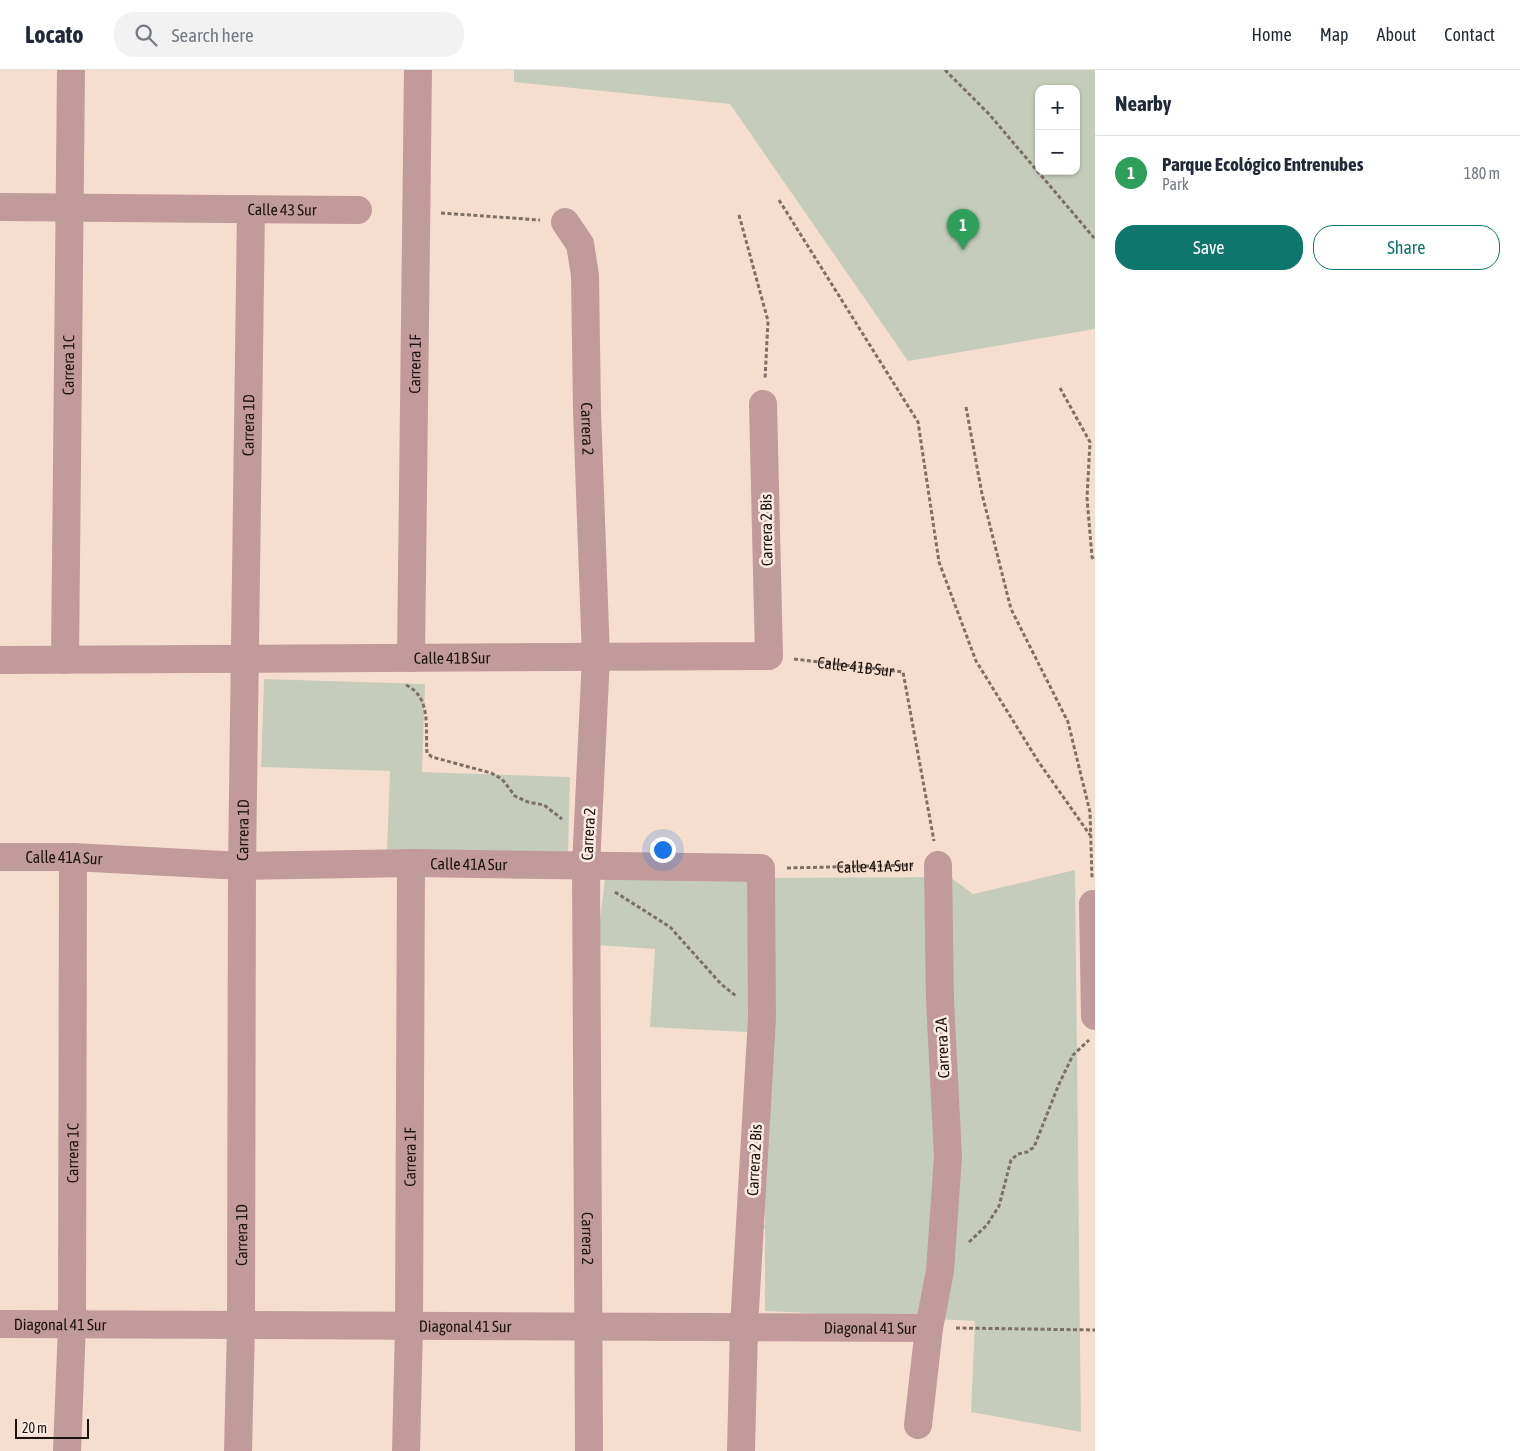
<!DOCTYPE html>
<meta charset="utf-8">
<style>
:root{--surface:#fff;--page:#f2f2f3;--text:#1f2937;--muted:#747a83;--line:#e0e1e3;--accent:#0f766e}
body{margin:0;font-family:"Asap Condensed",sans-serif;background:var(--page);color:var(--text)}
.controls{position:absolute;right:15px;top:15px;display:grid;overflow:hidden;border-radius:10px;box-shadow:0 1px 4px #0004}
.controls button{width:45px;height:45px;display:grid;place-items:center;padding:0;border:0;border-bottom:1px solid var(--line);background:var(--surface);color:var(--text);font:25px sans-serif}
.scale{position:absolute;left:15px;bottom:12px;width:74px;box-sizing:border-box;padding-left:5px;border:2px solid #1b130d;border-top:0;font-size:14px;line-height:18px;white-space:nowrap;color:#1b130d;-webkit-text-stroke:4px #fcede3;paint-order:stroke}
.you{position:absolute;left:662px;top:779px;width:18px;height:18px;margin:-12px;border:4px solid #fff;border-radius:50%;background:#1a73e8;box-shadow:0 0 0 8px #1a73e833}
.badge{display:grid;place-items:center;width:32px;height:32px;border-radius:50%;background:var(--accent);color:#fff;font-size:16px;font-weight:700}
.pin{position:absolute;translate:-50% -41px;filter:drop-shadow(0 1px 2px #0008)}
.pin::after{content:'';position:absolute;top:26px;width:18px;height:15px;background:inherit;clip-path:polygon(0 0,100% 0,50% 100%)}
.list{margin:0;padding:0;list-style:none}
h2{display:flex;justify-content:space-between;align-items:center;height:65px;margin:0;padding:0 20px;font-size:21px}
h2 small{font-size:16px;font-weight:400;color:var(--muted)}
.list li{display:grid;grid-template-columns:32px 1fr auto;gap:15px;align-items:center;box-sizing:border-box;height:75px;padding:0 20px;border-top:1px solid var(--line)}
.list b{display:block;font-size:19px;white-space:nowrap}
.list p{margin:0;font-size:16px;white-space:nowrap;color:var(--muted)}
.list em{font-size:16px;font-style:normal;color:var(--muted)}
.actions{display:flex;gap:10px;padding:15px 20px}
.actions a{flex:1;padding:11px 0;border:1px solid var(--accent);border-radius:20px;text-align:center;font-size:18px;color:var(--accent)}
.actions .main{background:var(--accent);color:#fff}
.icon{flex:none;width:28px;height:28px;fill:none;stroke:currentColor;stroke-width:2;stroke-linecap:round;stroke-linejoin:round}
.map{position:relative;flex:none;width:1095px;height:1381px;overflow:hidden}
header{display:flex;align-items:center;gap:30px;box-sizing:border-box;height:70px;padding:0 25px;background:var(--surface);border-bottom:1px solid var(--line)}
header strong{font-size:24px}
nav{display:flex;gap:28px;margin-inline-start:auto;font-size:18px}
.search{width:350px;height:45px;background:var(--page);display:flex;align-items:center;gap:12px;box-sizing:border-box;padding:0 18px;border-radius:20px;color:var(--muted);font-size:19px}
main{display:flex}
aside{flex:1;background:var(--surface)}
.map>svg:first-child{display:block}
.green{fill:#c5cdba;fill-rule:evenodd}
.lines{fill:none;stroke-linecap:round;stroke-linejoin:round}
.path{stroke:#7e6f64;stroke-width:3;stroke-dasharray:4 2.5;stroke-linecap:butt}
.minor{stroke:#c09b9a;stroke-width:28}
.labels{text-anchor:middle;stroke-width:5;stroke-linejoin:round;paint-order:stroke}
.street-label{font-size:16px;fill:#1b130d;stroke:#fcede3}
</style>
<header>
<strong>Locato</strong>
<div class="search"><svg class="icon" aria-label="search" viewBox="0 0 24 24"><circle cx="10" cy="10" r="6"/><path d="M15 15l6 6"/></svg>Search here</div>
<nav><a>Home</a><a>Map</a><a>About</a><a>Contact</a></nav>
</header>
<main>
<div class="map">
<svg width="1095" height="1381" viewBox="0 0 1095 1381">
<rect width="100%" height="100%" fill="#f6dece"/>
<g class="green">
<path d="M 514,0 L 1095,0 L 1095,259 L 908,291 L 730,34 L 514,12 ZM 1039,19 L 1076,19 L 1076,101 L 1039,101 Z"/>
<path d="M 264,609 L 425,614 L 422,702 L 570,707 L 568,784 L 387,779 L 390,701 L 261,697 Z"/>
<path d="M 1075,800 L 1081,1362 L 971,1342 L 975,1251 L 765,1241 L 765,1159 L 763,1156 L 765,1155 L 766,963 L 650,957 L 655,879 L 597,875 L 605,809 L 950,807 L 973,824 Z"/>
</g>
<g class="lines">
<g class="path">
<path d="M 945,0 L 989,44 L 1095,169"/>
<path d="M 779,130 L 918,352 L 939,492 L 976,591 L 1038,691 L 1090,765"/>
<path d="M 441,143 L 540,150"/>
<path d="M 739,145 L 768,251 L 765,309"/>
<path d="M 1060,318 L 1090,372 L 1087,428 L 1092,487 L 1095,491"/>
<path d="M 966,337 L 982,424 L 1011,539 L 1068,652 L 1090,742 L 1092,808"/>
<path id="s1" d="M 794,589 L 903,602 L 934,771"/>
<path d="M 406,615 C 432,627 425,659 427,683 L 432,687 L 491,703 L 502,709 L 515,726 L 528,732 L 544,735 L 562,749"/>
<path id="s2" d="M 787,798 L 913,795"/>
<path d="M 615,822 L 670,857 L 721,914 L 736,926"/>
<path d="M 969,1172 L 987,1155 L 999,1136 L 1011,1090 L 1018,1084 L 1027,1082 L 1034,1077 L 1059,1014 L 1073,985 L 1089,970"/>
<path d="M 956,1258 L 1095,1260"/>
</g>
<g class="minor">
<path id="s3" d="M 0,137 L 358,140"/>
<path id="s4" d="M 565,152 L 580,174 L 585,205 L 587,341 L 596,587 L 586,796 L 589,1381"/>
<path id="s5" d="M 411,588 L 418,0"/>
<path id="s6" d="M 0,590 L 769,586 L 763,334"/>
<path id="s7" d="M 65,590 L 71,0"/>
<path id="s8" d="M 0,787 L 73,787 L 242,796 L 411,793 L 761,798 L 762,948 L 744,1257 L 741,1381"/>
<path d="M 1093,834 L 1095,946"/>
<path id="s9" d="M 0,1254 L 929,1258"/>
<path d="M 918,1355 L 929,1258 L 940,1201 L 948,1087 L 940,930 L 938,795"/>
<path id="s10" d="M 67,1381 L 72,1255 L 73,787"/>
<path id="s11" d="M 238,1381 L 241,1255 L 242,796 L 251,139"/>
<path id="s12" d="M 406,1381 L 409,1256 L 411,793"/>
</g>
</g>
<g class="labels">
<g class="street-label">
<text dy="6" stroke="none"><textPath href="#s3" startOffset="282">Calle 43 Sur</textPath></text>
<text dy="6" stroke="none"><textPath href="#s5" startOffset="294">Carrera 1F</textPath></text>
<text dy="6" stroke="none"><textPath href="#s7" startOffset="295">Carrera 1C</textPath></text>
<text dy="6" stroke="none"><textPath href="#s11" startOffset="1026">Carrera 1D</textPath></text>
<text dy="6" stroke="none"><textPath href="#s4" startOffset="212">Carrera 2</textPath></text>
<text transform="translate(766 460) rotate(-91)" y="6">Carrera 2 Bis</text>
<text dy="6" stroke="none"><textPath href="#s6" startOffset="452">Calle 41B Sur</textPath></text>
<text dy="6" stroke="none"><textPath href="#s1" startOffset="62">Calle 41B Sur</textPath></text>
<text dy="6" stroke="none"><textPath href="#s11" startOffset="621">Carrera 1D</textPath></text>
<text transform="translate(588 764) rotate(-87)" y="6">Carrera 2</text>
<text dy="6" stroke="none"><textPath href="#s8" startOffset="64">Calle 41A Sur</textPath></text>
<text dy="6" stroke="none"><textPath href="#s8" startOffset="469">Calle 41A Sur</textPath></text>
<text dy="6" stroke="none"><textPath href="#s2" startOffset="88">Calle 41A Sur</textPath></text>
<text transform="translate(942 978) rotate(-93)" y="6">Carrera 2A</text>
<text dy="6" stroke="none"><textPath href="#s10" startOffset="298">Carrera 1C</textPath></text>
<text dy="6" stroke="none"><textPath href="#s12" startOffset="294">Carrera 1F</textPath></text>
<text transform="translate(754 1090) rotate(-87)" y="6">Carrera 2 Bis</text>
<text dy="6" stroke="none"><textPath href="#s11" startOffset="216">Carrera 1D</textPath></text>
<text dy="6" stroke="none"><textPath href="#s4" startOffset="1022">Carrera 2</textPath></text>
<text dy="6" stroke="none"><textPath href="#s9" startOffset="60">Diagonal 41 Sur</textPath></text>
<text dy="6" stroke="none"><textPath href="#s9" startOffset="465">Diagonal 41 Sur</textPath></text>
<text dy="6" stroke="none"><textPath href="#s9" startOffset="870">Diagonal 41 Sur</textPath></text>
</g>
</g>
</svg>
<div class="controls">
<button>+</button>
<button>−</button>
</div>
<div class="scale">20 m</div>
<div class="you"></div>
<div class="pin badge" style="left:963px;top:180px;background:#2e9e5b">1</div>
</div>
<aside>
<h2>Nearby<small></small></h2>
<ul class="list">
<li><span class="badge" style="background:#2e9e5b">1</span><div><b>Parque Ecológico Entrenubes</b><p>Park</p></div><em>180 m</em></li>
</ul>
<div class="actions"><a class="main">Save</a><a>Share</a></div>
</aside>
</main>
